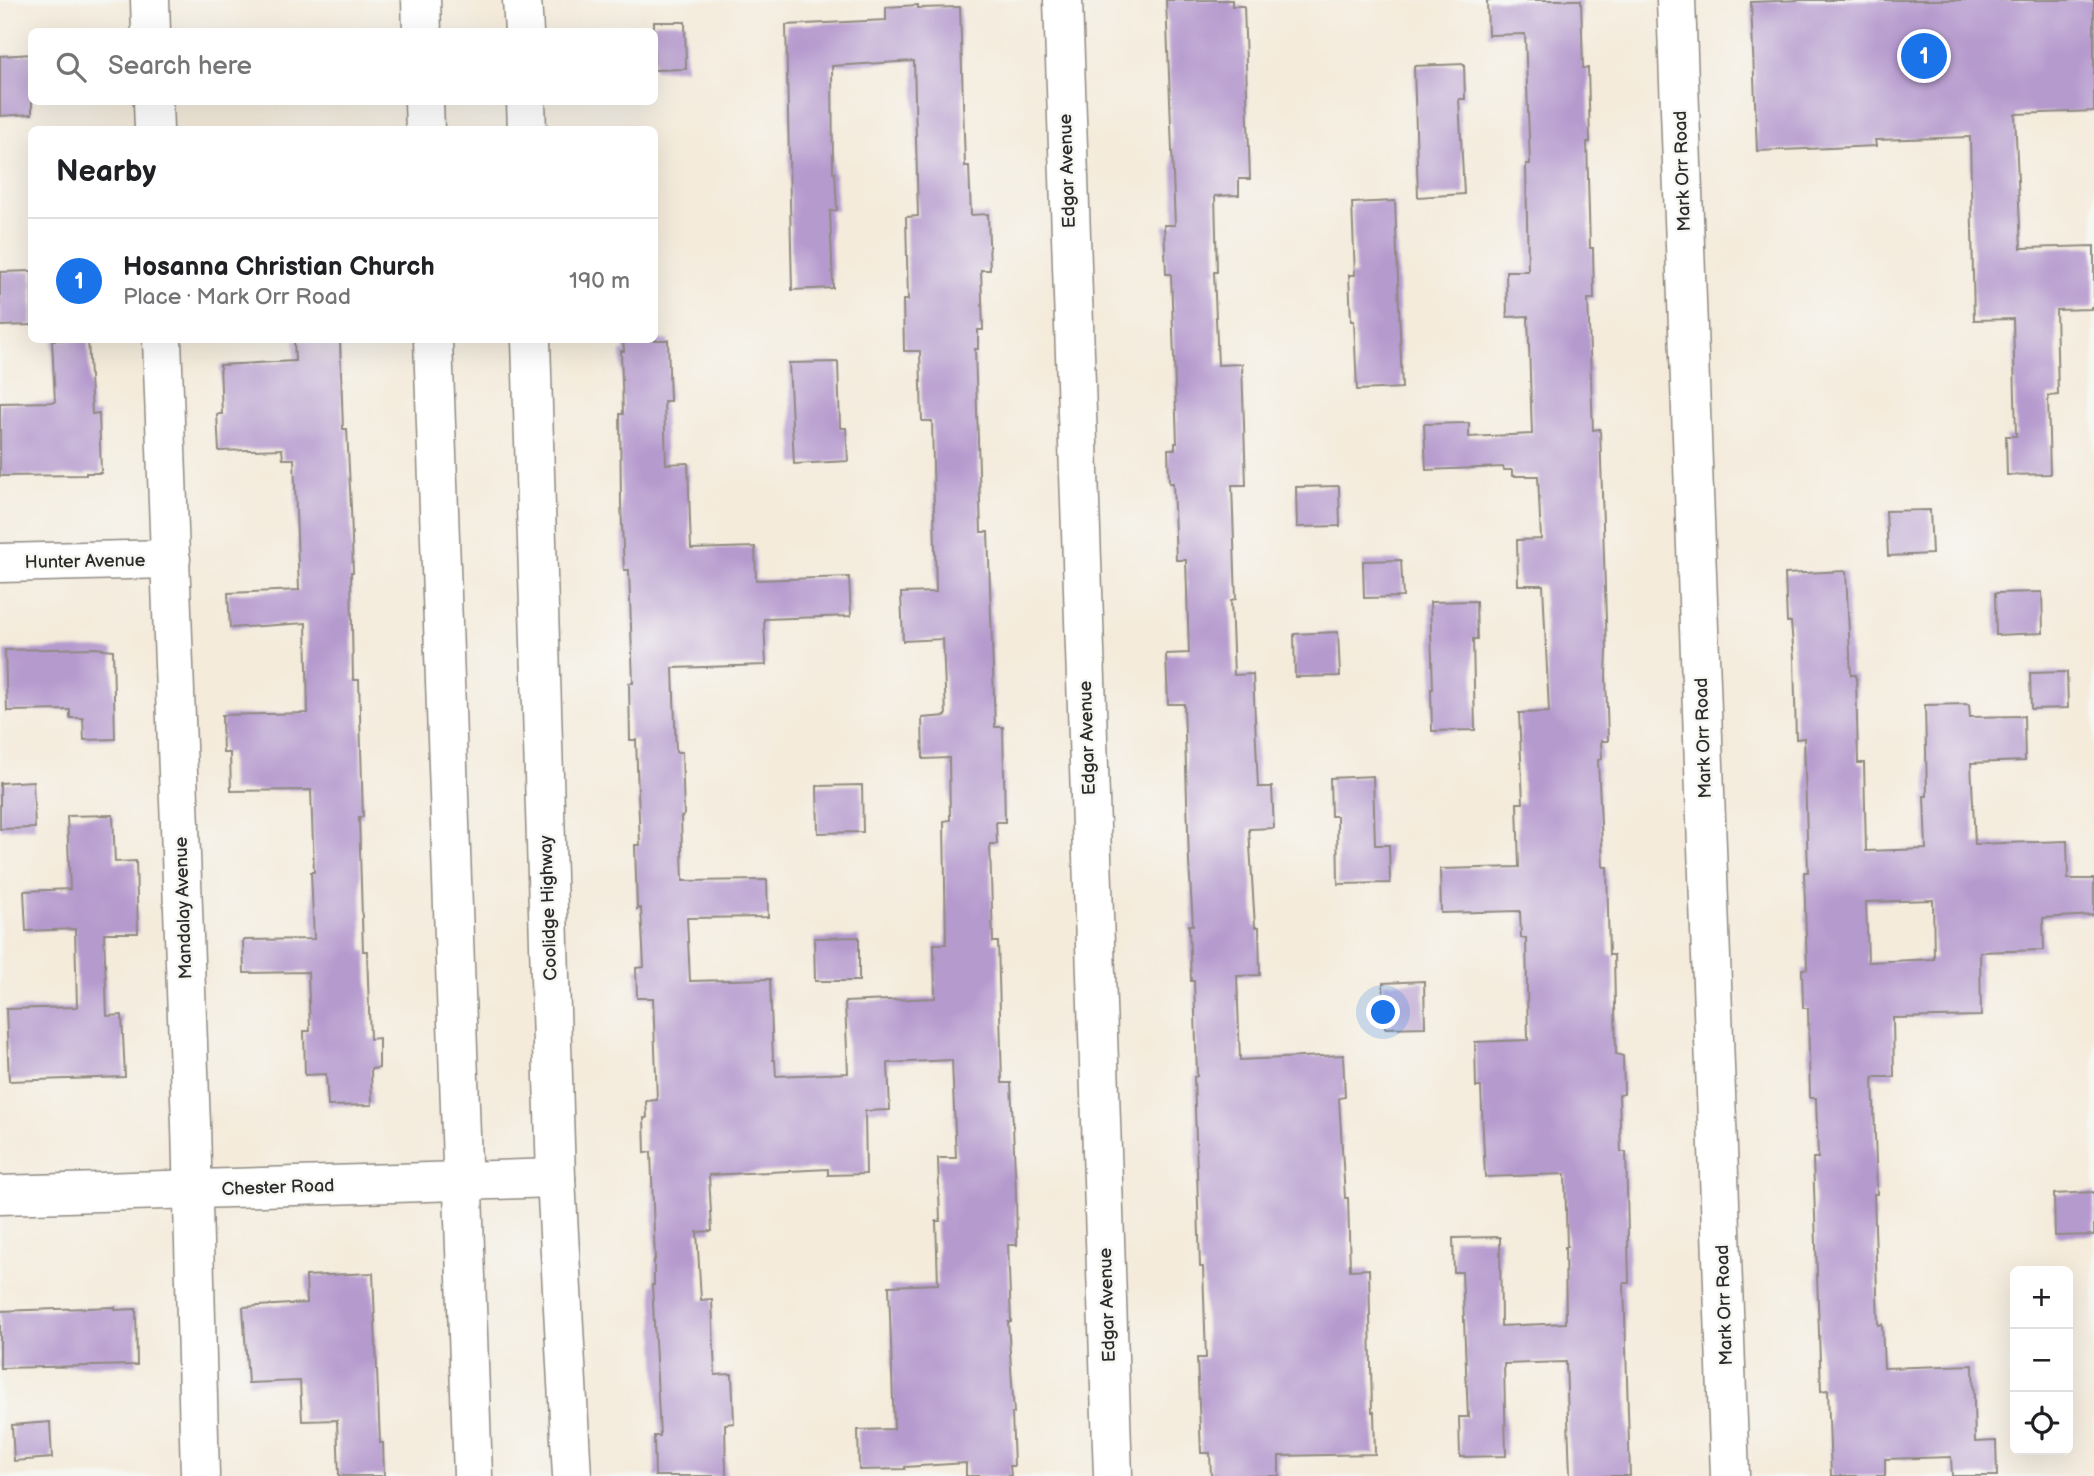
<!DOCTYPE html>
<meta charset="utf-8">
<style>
:root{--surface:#fff;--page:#f2f2f2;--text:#202124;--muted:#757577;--line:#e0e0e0;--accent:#1a73e8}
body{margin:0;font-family:"Balsamiq Sans",sans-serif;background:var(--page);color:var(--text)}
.controls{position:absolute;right:21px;bottom:21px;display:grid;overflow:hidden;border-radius:10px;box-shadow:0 7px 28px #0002}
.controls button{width:63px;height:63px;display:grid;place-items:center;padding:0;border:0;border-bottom:2px solid var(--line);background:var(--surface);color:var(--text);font:35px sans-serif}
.you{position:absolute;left:1384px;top:1013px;width:24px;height:24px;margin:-18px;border:5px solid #fff;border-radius:50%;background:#1a73e8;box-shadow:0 0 0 10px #1a73e833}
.badge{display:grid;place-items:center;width:46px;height:46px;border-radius:50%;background:var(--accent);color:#fff;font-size:23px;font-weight:700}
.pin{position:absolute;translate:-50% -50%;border:4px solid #fff;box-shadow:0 2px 7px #0006}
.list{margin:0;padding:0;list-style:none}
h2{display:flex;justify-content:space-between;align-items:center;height:91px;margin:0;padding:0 28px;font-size:30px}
h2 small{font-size:23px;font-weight:400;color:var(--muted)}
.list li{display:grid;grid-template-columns:46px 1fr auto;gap:21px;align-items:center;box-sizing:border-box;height:126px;padding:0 28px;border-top:2px solid var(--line)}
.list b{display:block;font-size:26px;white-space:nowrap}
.list p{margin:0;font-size:23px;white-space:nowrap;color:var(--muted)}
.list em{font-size:23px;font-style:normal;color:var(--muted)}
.icon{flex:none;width:38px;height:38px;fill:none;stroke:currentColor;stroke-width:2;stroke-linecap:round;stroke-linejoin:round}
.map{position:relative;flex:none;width:2094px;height:1476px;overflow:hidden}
.search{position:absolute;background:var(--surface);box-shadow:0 7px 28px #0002;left:28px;top:28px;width:630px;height:77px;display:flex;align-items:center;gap:18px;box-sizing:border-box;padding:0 24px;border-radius:10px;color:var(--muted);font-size:26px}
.panel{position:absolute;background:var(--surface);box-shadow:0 7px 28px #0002;left:28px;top:126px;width:630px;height:217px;border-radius:10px}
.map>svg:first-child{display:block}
.building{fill:#b59ace;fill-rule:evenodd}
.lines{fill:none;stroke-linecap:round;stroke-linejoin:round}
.minor-casing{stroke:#908b83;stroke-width:41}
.major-casing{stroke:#908b83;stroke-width:41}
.minor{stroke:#fff;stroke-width:38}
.major{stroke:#fff;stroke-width:38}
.labels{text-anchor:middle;stroke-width:5;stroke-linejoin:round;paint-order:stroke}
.street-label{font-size:18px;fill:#2b2b2b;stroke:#f6f6f2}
</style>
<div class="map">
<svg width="2094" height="1476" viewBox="0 0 2094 1476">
<rect width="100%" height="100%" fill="#f6f6f2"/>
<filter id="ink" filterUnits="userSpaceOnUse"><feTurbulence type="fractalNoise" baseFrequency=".0143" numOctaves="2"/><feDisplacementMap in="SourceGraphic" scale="14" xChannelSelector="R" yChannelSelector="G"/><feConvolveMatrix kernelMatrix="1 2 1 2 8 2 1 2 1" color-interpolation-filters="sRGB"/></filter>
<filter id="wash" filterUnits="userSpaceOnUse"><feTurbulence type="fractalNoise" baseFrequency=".00686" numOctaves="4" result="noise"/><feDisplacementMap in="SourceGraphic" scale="28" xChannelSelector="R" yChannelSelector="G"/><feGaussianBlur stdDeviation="1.57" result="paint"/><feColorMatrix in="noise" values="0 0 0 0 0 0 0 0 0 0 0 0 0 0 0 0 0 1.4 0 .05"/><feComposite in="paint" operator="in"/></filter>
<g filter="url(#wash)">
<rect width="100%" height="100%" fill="#f4ebdb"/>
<g id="blocks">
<g class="building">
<path d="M 1166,0 L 1232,0 L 1232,6 L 1244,6 L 1250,179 L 1239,179 L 1239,195 L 1215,196 L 1217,272 L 1214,272 L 1218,365 L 1242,364 L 1246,485 L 1232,485 L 1236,599 L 1231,600 L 1234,675 L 1253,674 L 1258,787 L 1272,787 L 1274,828 L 1249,829 L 1255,927 L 1259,927 L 1260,975 L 1237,976 L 1240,1060 L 1343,1055 L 1345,1097 L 1339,1098 L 1345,1198 L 1348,1198 L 1350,1270 L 1369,1269 L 1372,1412 L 1374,1412 L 1375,1454 L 1279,1456 L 1279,1476 L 1211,1476 L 1210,1453 L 1201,1453 L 1197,1358 L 1206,1358 L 1203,1267 L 1200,1267 L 1194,1077 L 1197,1076 L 1194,981 L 1191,981 L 1189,925 L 1193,925 L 1189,863 L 1184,704 L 1168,704 L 1166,654 L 1189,653 L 1186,560 L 1176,560 L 1173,483 L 1169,483 L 1168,449 L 1175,449 L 1175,443 L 1177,443 L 1171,274 L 1166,274 L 1164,225 L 1175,225 Z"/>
<path d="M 1487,0 L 1581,0 L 1583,68 L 1588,68 L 1590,142 L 1587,142 L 1590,248 L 1593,248 L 1594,299 L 1588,299 L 1593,430 L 1600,429 L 1607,652 L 1606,676 L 1608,741 L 1601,741 L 1602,759 L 1598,760 L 1603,867 L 1607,867 L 1609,955 L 1614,955 L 1616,1054 L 1623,1056 L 1624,1094 L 1619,1095 L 1621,1152 L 1626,1152 L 1627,1190 L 1629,1283 L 1624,1283 L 1630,1476 L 1570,1476 L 1566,1362 L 1504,1364 L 1506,1456 L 1460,1457 L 1459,1417 L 1468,1417 L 1462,1272 L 1454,1272 L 1453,1238 L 1500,1237 L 1501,1326 L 1566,1323 L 1565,1247 L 1567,1247 L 1565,1174 L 1485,1177 L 1481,1087 L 1476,1087 L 1475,1042 L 1528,1040 L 1526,938 L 1521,938 L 1520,911 L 1441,913 L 1440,869 L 1519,867 L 1517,803 L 1523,803 L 1519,713 L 1549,712 L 1543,585 L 1518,585 L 1517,540 L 1541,539 L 1538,476 L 1512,476 L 1512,470 L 1504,470 L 1503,467 L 1426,470 L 1424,424 L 1469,423 L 1469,437 L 1532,434 L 1528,316 L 1507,317 L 1506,271 L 1528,271 L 1526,164 L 1530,164 L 1525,34 L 1488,35 Z"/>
<path d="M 1801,0 L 2094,0 L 2094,111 L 2015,114 L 2021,248 L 2094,246 L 2094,307 L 2091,307 L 2091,309 L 2056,310 L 2058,395 L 2048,396 L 2050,474 L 2007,475 L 2006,436 L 2016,436 L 2013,319 L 1974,320 L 1970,137 L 1875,140 L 1876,146 L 1757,151 L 1751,2 Z"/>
<path d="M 918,5 L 918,8 L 960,7 L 965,166 L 969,166 L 971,215 L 988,214 L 990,270 L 981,270 L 983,330 L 978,330 L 978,349 L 975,349 L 981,532 L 988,532 L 995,727 L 1003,727 L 1005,822 L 996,822 L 997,844 L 990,844 L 993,942 L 998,942 L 1002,1083 L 1011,1083 L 1016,1194 L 1017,1245 L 1008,1245 L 1011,1322 L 1008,1322 L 1014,1413 L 1012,1413 L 1014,1466 L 1010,1466 L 1011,1476 L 966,1476 L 966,1463 L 905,1467 L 905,1469 L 859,1470 L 858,1430 L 894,1429 L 889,1286 L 938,1284 L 936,1221 L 940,1221 L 938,1158 L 956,1158 L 952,1060 L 888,1063 L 890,1110 L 865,1111 L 866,1174 L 828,1175 L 828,1169 L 709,1175 L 712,1231 L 697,1232 L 701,1300 L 712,1299 L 715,1375 L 732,1374 L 734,1423 L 725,1424 L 726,1476 L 655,1476 L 654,1436 L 660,1436 L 652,1285 L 654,1285 L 654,1260 L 655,1260 L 651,1152 L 645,1153 L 644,1118 L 647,1118 L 646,1101 L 657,1100 L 653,998 L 637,998 L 636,968 L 644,967 L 641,908 L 637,909 L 635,845 L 640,845 L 636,740 L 630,740 L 629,683 L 633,683 L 629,570 L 624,570 L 621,504 L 620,414 L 623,414 L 621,351 L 624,351 L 623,340 L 668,340 L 670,401 L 664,401 L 666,464 L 688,463 L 691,549 L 755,547 L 756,580 L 849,577 L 851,616 L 764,619 L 766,665 L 673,668 L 676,752 L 682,752 L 684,816 L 681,817 L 683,881 L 767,880 L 768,917 L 687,918 L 690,981 L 770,979 L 773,1060 L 775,1060 L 776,1076 L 848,1073 L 845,1002 L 935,998 L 934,944 L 946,944 L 944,821 L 950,820 L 949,758 L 923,759 L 922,718 L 946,716 L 943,639 L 903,641 L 901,593 L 936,592 L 932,421 L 922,421 L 920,351 L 904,351 L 903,300 L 908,300 L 906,217 L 918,216 L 914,61 L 832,66 L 833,173 L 835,173 L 837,210 L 830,211 L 833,288 L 792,290 L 786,25 L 886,20 L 886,7 Z"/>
<path d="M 654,22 L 685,22 L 686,69 L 654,70 Z"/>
<path d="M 32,54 L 32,114 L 0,116 L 0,56 Z"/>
<path d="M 1464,64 L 1465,99 L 1459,99 L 1464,194 L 1418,197 L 1414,66 Z"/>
<path d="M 1395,201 L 1402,388 L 1357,390 L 1354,321 L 1351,321 L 1349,275 L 1355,275 L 1352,203 Z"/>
<path d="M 32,271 L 32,325 L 0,326 L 0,272 Z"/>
<path d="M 52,340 L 88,340 L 92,414 L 99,413 L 101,473 L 86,473 L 86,475 L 0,476 L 0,403 L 55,402 Z"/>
<path d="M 294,340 L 340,340 L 343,429 L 347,429 L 351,508 L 353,572 L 351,572 L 353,680 L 359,680 L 363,817 L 359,817 L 363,951 L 367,951 L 370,1039 L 379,1038 L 379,1068 L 371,1069 L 372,1105 L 328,1106 L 326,1074 L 305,1075 L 304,1031 L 310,1031 L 308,972 L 244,973 L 243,940 L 314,939 L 311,872 L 314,872 L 311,790 L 231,791 L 230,753 L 223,753 L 222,715 L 308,713 L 306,623 L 230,628 L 228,593 L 299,590 L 294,459 L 283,459 L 282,449 L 219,451 L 217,414 L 222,414 L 220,365 L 295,361 Z"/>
<path d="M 838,362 L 840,428 L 846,428 L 848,461 L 794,464 L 789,363 Z"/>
<path d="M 1339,486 L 1340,526 L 1297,527 L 1296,487 Z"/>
<path d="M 1930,510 L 1932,554 L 1888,556 L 1886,511 Z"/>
<path d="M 1401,560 L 1403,597 L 1364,598 L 1363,561 Z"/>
<path d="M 1846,571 L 1851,675 L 1856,675 L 1858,763 L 1864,763 L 1866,851 L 1926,849 L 1924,796 L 1927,796 L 1925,705 L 1969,704 L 1970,717 L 2024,716 L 2025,761 L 1971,763 L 1975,844 L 2067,841 L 2068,879 L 2094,879 L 2094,915 L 2043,918 L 2044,950 L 1980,952 L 1981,1016 L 1893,1018 L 1894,1077 L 1873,1077 L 1877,1194 L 1874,1194 L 1878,1325 L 1882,1324 L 1884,1368 L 1973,1365 L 1975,1442 L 1996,1441 L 1997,1476 L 1952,1476 L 1951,1457 L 1885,1459 L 1885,1476 L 1831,1476 L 1828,1390 L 1821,1391 L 1813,1158 L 1818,1158 L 1816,1098 L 1810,1098 L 1808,1008 L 1803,1008 L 1802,969 L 1807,969 L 1804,872 L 1808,872 L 1804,738 L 1796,739 L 1794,658 L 1791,622 L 1787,622 L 1785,574 ZM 1933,900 L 1934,959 L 1868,962 L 1866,902 Z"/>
<path d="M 2042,592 L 2043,633 L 1996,635 L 1995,593 Z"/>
<path d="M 1476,601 L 1477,639 L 1473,639 L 1475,730 L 1432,731 L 1431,689 L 1433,689 L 1430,602 Z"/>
<path d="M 1338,632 L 1340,676 L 1295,677 L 1294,634 Z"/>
<path d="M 95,648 L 113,650 L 115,739 L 84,740 L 83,718 L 70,718 L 70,710 L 7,711 L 5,650 Z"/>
<path d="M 2067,672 L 2068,708 L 2031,709 L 2030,673 Z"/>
<path d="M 1373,776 L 1375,845 L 1389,845 L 1390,883 L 1338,884 L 1337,816 L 1331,816 L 1330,778 Z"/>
<path d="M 33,781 L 35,828 L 0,829 L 0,783 Z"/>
<path d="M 862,785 L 863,832 L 818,833 L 817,786 Z"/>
<path d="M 113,815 L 115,862 L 136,861 L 138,933 L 104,933 L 107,1016 L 122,1015 L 125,1077 L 9,1081 L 6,1009 L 77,1007 L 75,929 L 26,931 L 24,891 L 70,889 L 67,816 Z"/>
<path d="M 859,937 L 859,981 L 815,981 L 814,938 Z"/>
<path d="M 1424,981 L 1425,1027 L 1385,1028 L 1383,983 Z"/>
<path d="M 2094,1192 L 2094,1235 L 2055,1236 L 2054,1194 Z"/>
<path d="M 373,1273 L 380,1443 L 383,1443 L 384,1476 L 339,1476 L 337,1420 L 302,1421 L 300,1381 L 248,1383 L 243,1307 L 307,1303 L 306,1276 Z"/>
<path d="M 115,1307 L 115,1310 L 136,1309 L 137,1365 L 0,1368 L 0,1311 Z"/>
<path d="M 50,1422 L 52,1458 L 14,1461 L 12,1425 Z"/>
</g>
</g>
</g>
<g filter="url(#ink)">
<use href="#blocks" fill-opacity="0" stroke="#908b83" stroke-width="2"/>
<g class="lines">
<g class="minor-casing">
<g id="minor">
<path d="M 150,0 L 151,32"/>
<path d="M 1063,0 L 1113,1476"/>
<path d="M 1676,0 L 1730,1476"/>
<path d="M 153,102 L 154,130"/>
<path d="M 162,340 L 191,1125 L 200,1476"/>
<path d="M 0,563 L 171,559"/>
<path d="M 0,1195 L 556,1178"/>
</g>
</g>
<g class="major-casing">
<g id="major">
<path d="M 421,0 L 422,32"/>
<path d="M 522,0 L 524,32"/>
<path d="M 424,102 L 425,130"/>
<path d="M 526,102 L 527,130"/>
<path d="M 433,340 L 473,1476"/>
<path d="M 531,340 L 556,1178 L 572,1476"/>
</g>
</g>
<use href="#minor" class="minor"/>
<use href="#major" class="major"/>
</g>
</g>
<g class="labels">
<g class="street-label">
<text transform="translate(1067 171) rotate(-92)" y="6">Edgar Avenue</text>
<text transform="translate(1682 171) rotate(-92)" y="6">Mark Orr Road</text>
<text transform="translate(85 561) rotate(-1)" y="6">Hunter Avenue</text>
<text transform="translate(1087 738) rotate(-92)" y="6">Edgar Avenue</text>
<text transform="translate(1703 738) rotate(-92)" y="6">Mark Orr Road</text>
<text transform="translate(183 908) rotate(-92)" y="6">Mandalay Avenue</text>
<text transform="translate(548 908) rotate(-92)" y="6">Coolidge Highway</text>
<text transform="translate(278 1187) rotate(-2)" y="6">Chester Road</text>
<text transform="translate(1107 1305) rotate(-92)" y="6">Edgar Avenue</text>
<text transform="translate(1724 1305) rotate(-92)" y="6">Mark Orr Road</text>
</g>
</g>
</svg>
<div class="controls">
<button>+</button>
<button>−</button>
<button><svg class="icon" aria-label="locate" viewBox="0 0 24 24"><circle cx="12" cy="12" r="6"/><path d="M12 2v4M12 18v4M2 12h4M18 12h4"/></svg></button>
</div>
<div class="you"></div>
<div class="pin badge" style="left:1924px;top:56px">1</div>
<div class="search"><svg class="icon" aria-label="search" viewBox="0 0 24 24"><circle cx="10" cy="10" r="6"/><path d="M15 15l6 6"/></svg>Search here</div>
<section class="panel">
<h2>Nearby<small></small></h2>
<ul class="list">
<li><span class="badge">1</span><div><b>Hosanna Christian Church</b><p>Place · Mark Orr Road</p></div><em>190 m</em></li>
</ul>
</section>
</div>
